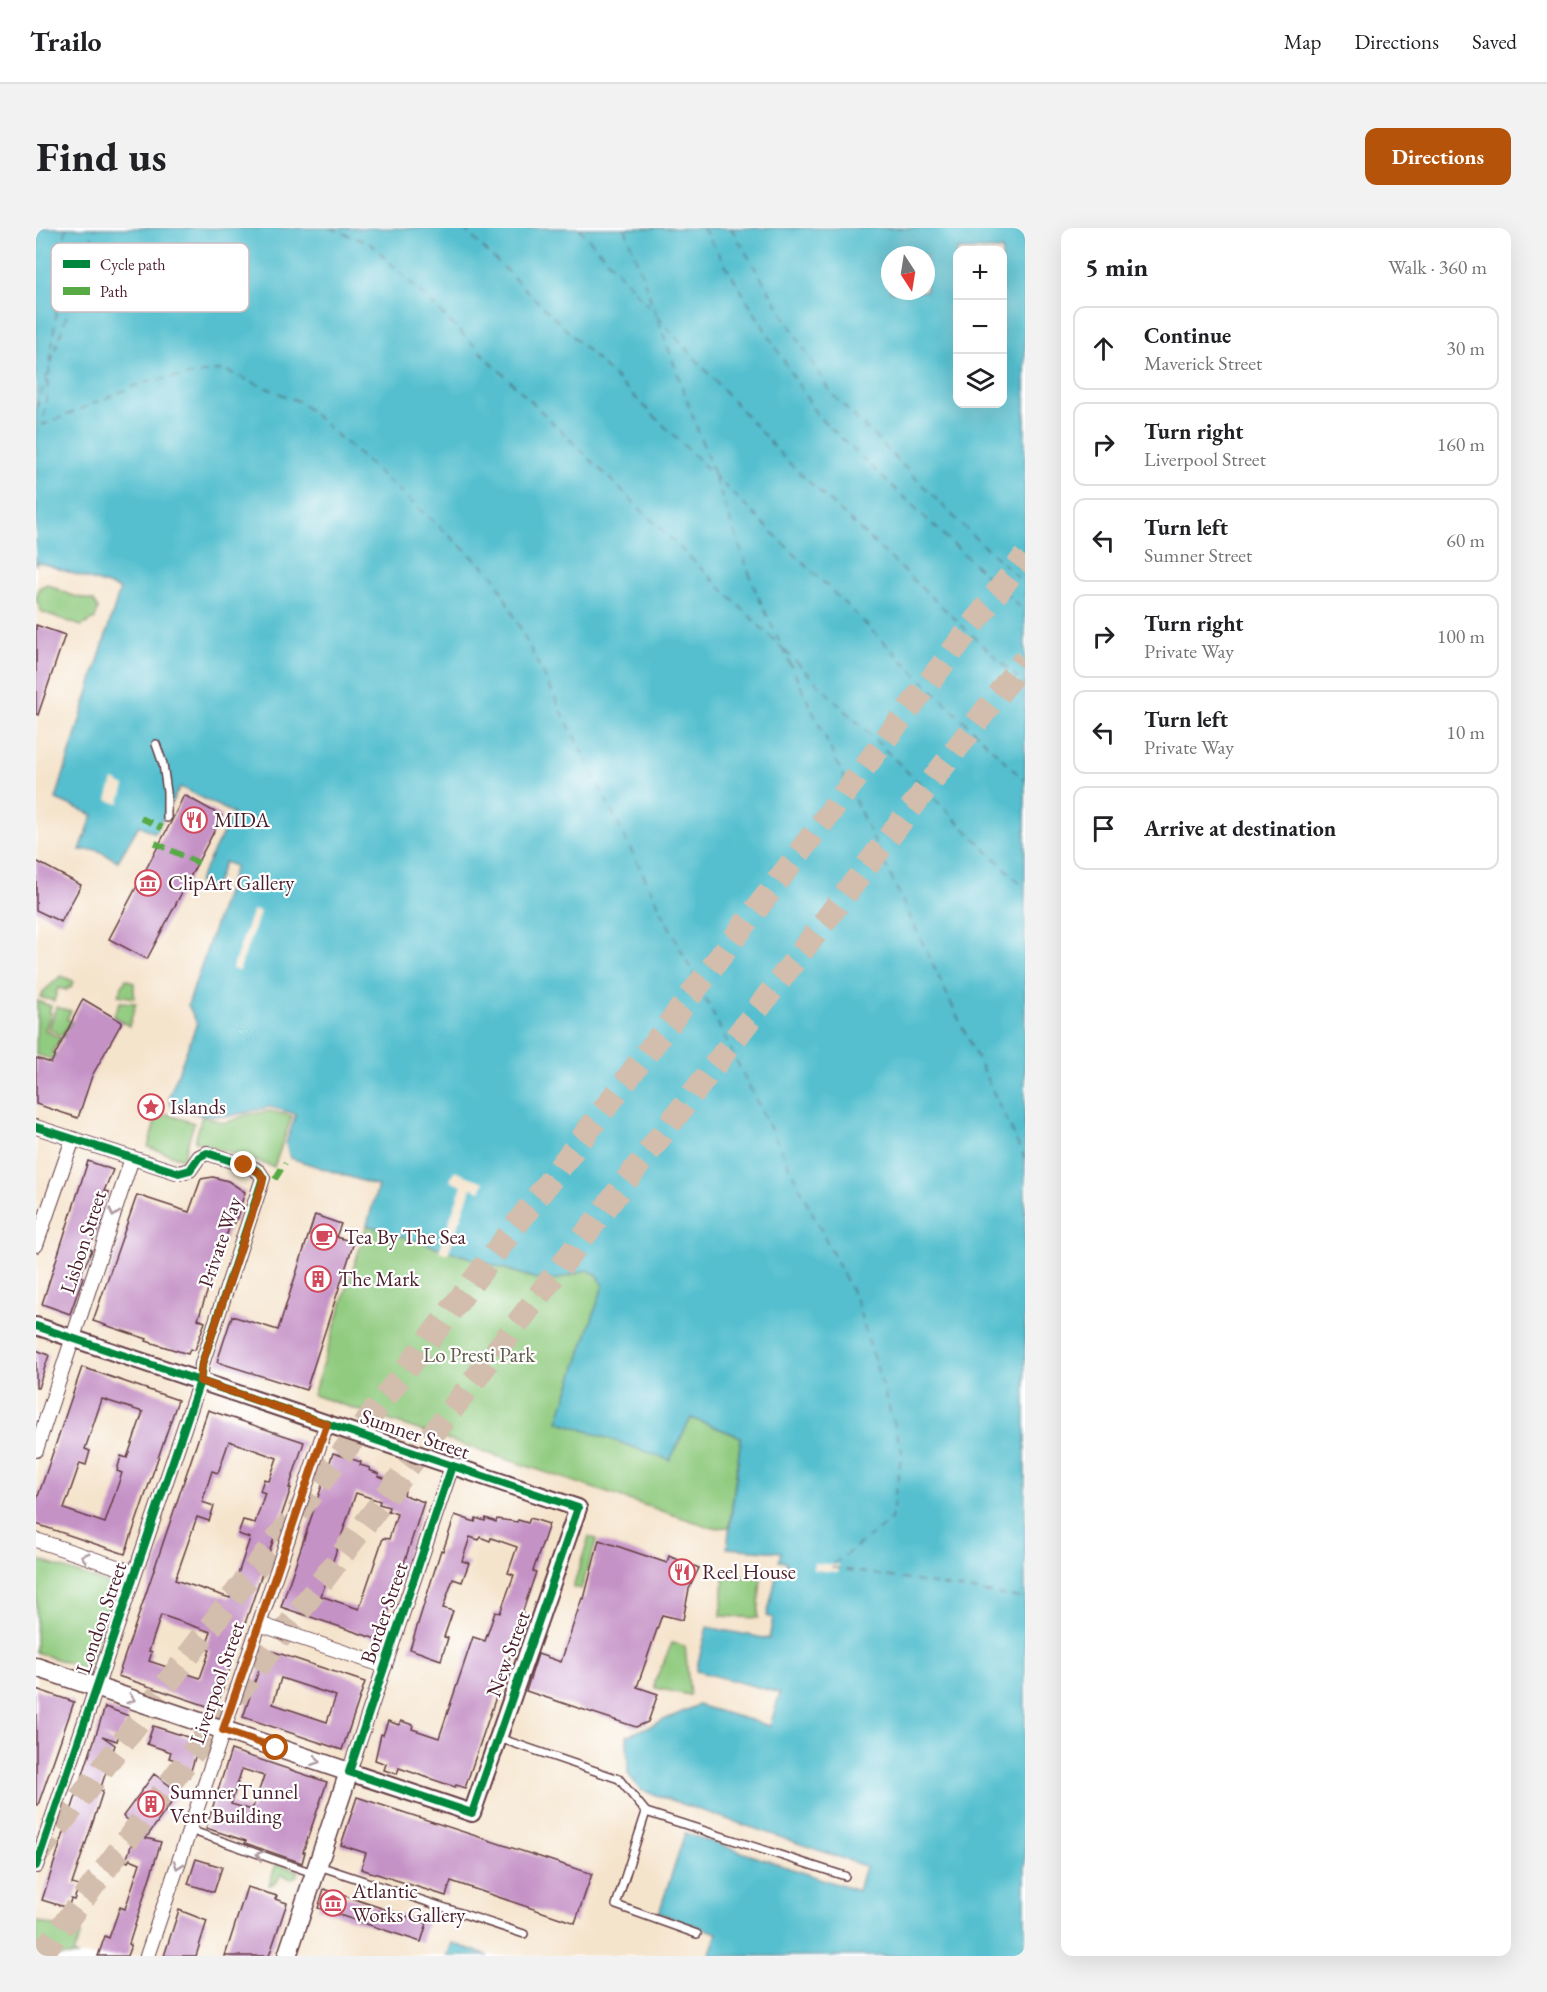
<!DOCTYPE html>
<meta charset="utf-8">
<style>
:root{--surface:#fff;--page:#f2f2f2;--text:#202124;--muted:#757577;--line:#e0e0e0;--accent:#b45309}
body{margin:0;font-family:"EB Garamond",serif;background:var(--page);color:var(--text)}
.controls{position:absolute;right:18px;top:18px;display:grid;overflow:hidden;border-radius:12px;box-shadow:0 6px 24px #0002}
.controls button{width:54px;height:54px;display:grid;place-items:center;padding:0;border:0;border-bottom:2px solid var(--line);background:var(--surface);color:var(--text);font:30px sans-serif}
.compass{position:absolute;left:845px;top:18px;width:54px;height:54px;border-radius:50%;background:var(--surface);box-shadow:0 6px 24px #0002;rotate:168deg}
.stop{position:absolute;width:18px;height:18px;margin:-14px;border:4px solid #b45309;border-radius:50%;background:#fff}
.stop.end{background:#b45309;border-color:#fff;box-shadow:0 2px 6px #0008}
.list{margin:0;padding:0;list-style:none}
h2{display:flex;justify-content:space-between;align-items:center;height:78px;margin:0;padding:0 24px;font-size:26px}
h2 small{font-size:20px;font-weight:400;color:var(--muted)}
.list li{display:grid;grid-template-columns:39px 1fr auto;gap:18px;align-items:center;box-sizing:border-box;height:84px;margin:0 12px 12px;padding:0 12px;border:2px solid var(--line);border-radius:12px}
.list b{display:block;font-size:22px;white-space:nowrap}
.list p{margin:0;font-size:20px;white-space:nowrap;color:var(--muted)}
.list em{font-size:20px;font-style:normal;color:var(--muted)}
.icon{flex:none;width:33px;height:33px;fill:none;stroke:currentColor;stroke-width:2;stroke-linecap:round;stroke-linejoin:round}
.map{position:relative;flex:none;width:989px;height:1728px;overflow:hidden;border-radius:12px}
header{display:flex;align-items:center;gap:36px;box-sizing:border-box;height:84px;padding:0 30px;background:var(--surface);border-bottom:2px solid var(--line)}
header strong{font-size:28px}
nav{display:flex;gap:33px;margin-inline-start:auto;font-size:21px}
.intro{display:flex;align-items:center;justify-content:space-between;box-sizing:border-box;height:144px;padding:0 36px}
h1{margin:0;font-size:42px}
.button{padding:15px 27px;border-radius:12px;background:var(--accent);color:#fff;font-size:21px;font-weight:700}
main{display:flex;gap:36px;padding:0 36px}
aside{flex:1;background:var(--surface);border-radius:12px;box-shadow:0 6px 24px #0002}
.map>svg:first-child{display:block}
.green{fill:#90cb7f;stroke:#6d7555;stroke-width:1.5}
.water{fill:#54bfcf;stroke:#4f6f7d;stroke-width:1.5;fill-rule:evenodd}
.pier{fill:#f5e4cc}
.lines{fill:none;stroke-linecap:round;stroke-linejoin:round}
.ferry{stroke:#4e5f6d;stroke-width:1.5;stroke-dasharray:8 6;stroke-linecap:butt}
.building{fill:#c592c6;fill-rule:evenodd}
.motorway-tunnel{stroke:#d3bdac;stroke-width:24;stroke-dasharray:24 12;stroke-linecap:butt}
.service-casing{stroke:#643d43;stroke-width:10}
.minor-casing{stroke:#643d43;stroke-width:16}
.tertiary-casing{stroke:#643d43;stroke-width:20}
.secondary-casing{stroke:#643d43;stroke-width:21}
.service{stroke:#fff;stroke-width:7}
.minor{stroke:#fff;stroke-width:14}
.tertiary{stroke:#fff;stroke-width:16}
.secondary{stroke:#fff;stroke-width:18}
.quiet{stroke:#57aa44;stroke-width:6;stroke-dasharray:12 6;stroke-linecap:butt}
.cycleway-casing{stroke:#fff;stroke-width:11}
.cycleway{stroke:#00873e;stroke-width:8}
.oneway{stroke:#ae9aa0}
.route{stroke:#b45309;stroke-width:8}
.labels{text-anchor:middle;stroke-width:4.5;stroke-linejoin:round;paint-order:stroke}
.poi-label{font-size:21px;fill:#4a1f2b;stroke:#fff;text-anchor:start}
.street-label{font-size:21px;fill:#4a1f2b;stroke:#fff}
.park-label{font-size:21px;fill:#625b48;stroke:#fff}
.key{fill:#fff;stroke:#c9bcbf;stroke-width:1.5}
.key-label{font-size:16px;fill:#4a1f2b}
</style>
<header>
<strong>Trailo</strong>
<nav><a>Map</a><a>Directions</a><a>Saved</a></nav>
</header>
<div class="intro"><h1>Find us</h1><a class="button">Directions</a></div>
<main>
<div class="map">
<svg width="989" height="1728" viewBox="0 0 989 1728">
<rect width="100%" height="100%" fill="#fff"/>
<filter id="ink" filterUnits="userSpaceOnUse"><feTurbulence type="fractalNoise" baseFrequency=".0167" numOctaves="2"/><feDisplacementMap in="SourceGraphic" scale="12" xChannelSelector="R" yChannelSelector="G"/><feConvolveMatrix kernelMatrix="1 2 1 2 8 2 1 2 1" color-interpolation-filters="sRGB"/></filter>
<filter id="wash" filterUnits="userSpaceOnUse"><feTurbulence type="fractalNoise" baseFrequency=".008" numOctaves="4" result="noise"/><feDisplacementMap in="SourceGraphic" scale="24" xChannelSelector="R" yChannelSelector="G"/><feGaussianBlur stdDeviation="1.35" result="paint"/><feColorMatrix in="noise" values="0 0 0 0 0 0 0 0 0 0 0 0 0 0 0 0 0 1.4 0 .05"/><feComposite in="paint" operator="in"/></filter>
<g filter="url(#wash)">
<rect width="100%" height="100%" fill="#f5e4cc"/>
<g class="green">
<path d="M 11,356 L 34,367 L 58,373 L 62,381 L 59,391 L 45,398 L 6,384 L 0,372 L 3,360 Z"/>
<path d="M 25,748 L 37,753 L 35,760 L 32,759 L 31,762 L 22,760 L 18,773 L 4,769 L 10,761 Z"/>
<path d="M 90,751 L 98,755 L 98,770 L 82,767 Z"/>
<path d="M 1,773 L 15,778 L 13,785 L 15,785 L 9,802 L 25,811 L 16,824 L 20,827 L 17,831 L 0,827 Z"/>
<path d="M 84,774 L 100,775 L 93,798 L 77,788 Z"/>
<path d="M 20,779 L 35,783 L 31,791 L 36,794 L 27,805 L 30,806 L 28,809 L 13,801 Z"/>
<path d="M 234,883 L 256,888 L 238,939 L 159,913 L 166,888 L 189,895 L 210,887 Z"/>
<path d="M 131,886 L 158,895 L 147,931 L 112,919 L 119,894 Z"/>
<path d="M 331,997 L 501,1051 L 533,1048 L 550,1042 L 561,1046 L 567,1057 L 564,1067 L 655,1190 L 705,1209 L 693,1299 L 677,1300 L 277,1167 Z"/>
<path d="M 553,1309 L 561,1311 L 545,1361 L 537,1359 Z"/>
<path d="M 0,1331 L 79,1358 L 52,1442 L 0,1424 Z"/>
<path d="M 688,1349 L 725,1349 L 722,1390 L 685,1388 Z"/>
<path d="M 636,1415 L 649,1418 L 654,1467 L 619,1460 L 619,1453 Z"/>
<path d="M 240,1636 L 263,1643 L 261,1648 L 255,1651 L 246,1646 L 238,1656 L 233,1657 Z"/>
<path d="M 0,1693 L 45,1706 L 37,1726 L 42,1728 L 0,1728 Z"/>
</g>
<g class="water">
<path d="M 0,0 L 989,0 L 989,1728 L 673,1728 L 681,1705 L 623,1685 L 649,1605 L 822,1663 L 829,1638 L 605,1562 L 592,1546 L 591,1508 L 662,1477 L 734,1498 L 744,1465 L 660,1443 L 671,1399 L 733,1411 L 737,1390 L 731,1388 L 742,1341 L 749,1341 L 751,1334 L 743,1333 L 745,1324 L 691,1320 L 705,1209 L 655,1190 L 634,1232 L 522,1193 L 564,1067 L 567,1057 L 561,1046 L 550,1042 L 516,1053 L 501,1051 L 331,997 L 342,958 L 254,930 L 250,915 L 260,886 L 234,879 L 194,888 L 164,887 L 135,877 L 133,869 L 161,795 L 152,777 L 199,638 L 188,634 L 177,664 L 162,654 L 197,585 L 144,559 L 119,605 L 103,597 L 82,633 L 61,622 L 44,622 L 57,587 L 20,571 L 84,361 L 2,334 L 0,337 ZM 921,22 L 966,22 L 966,176 L 921,176 ZM 854,27 L 890,27 L 890,63 L 854,63 Z"/>
<path d="M 416,1715 L 453,1728 L 411,1728 Z"/>
</g>
<g class="pier">
<path d="M 77,552 L 89,558 L 83,576 L 71,572 Z"/>
<path d="M 217,682 L 224,684 L 203,743 L 196,741 Z"/>
<path d="M 418,943 L 448,954 L 444,963 L 435,960 L 412,1026 L 403,1023 L 426,957 L 414,953 Z"/>
<path d="M 778,1335 L 803,1337 L 802,1344 L 777,1342 Z"/>
</g>
<g class="lines">
<g class="ferry">
<path d="M 30,0 L 7,197 L 108,154 L 188,142 L 264,174 L 458,348 L 820,1072 L 866,1223 L 855,1292 L 794,1339 L 989,1371"/>
<path d="M 294,0 L 335,16 L 746,420"/>
<path d="M 427,0 L 989,553"/>
<path d="M 543,0 L 618,84"/>
<path d="M 589,0 L 720,364 L 989,931"/>
<path d="M 667,0 L 781,187 L 989,384"/>
<path d="M 695,0 L 794,164 L 934,305 L 989,356"/>
<path d="M 0,63 L 2,0"/>
<path d="M 621,88 L 751,233 L 989,457"/>
<path d="M 15,135 L 59,0"/>
<path d="M 0,181 L 12,145"/>
<path d="M 749,423 L 989,660"/>
</g>
</g>
<g id="blocks">
<g class="building">
<path d="M 0,397 L 29,407 L 2,487 L 0,486 Z"/>
<path d="M 148,567 L 186,588 L 111,731 L 73,711 L 136,592 Z"/>
<path d="M 0,633 L 45,657 L 25,694 L 0,682 Z"/>
<path d="M 47,771 L 86,794 L 56,848 L 42,890 L 0,876 L 0,830 L 15,835 Z"/>
<path d="M 52,933 L 77,942 L 68,963 L 73,964 L 62,992 L 66,993 L 53,1020 L 56,1022 L 44,1048 L 47,1049 L 34,1086 L 6,1076 Z"/>
<path d="M 177,949 L 192,953 L 209,964 L 199,995 L 195,994 L 162,1091 L 169,1094 L 159,1122 L 154,1121 L 152,1126 L 110,1113 L 111,1111 L 57,1093 L 101,967 L 153,984 L 165,951 Z"/>
<path d="M 279,987 L 305,996 L 300,1009 L 318,1014 L 270,1162 L 181,1134 L 196,1088 L 242,1102 Z"/>
<path d="M 0,1122 L 13,1127 L 2,1160 L 0,1160 Z"/>
<path d="M 46,1139 L 142,1172 L 89,1326 L 0,1296 L 0,1274 ZM 66,1171 L 107,1184 L 91,1230 L 85,1228 L 81,1243 L 86,1245 L 69,1295 L 28,1281 L 44,1235 L 50,1237 L 54,1223 L 49,1221 Z"/>
<path d="M 172,1182 L 268,1214 L 253,1260 L 255,1260 L 180,1481 L 82,1448 ZM 193,1213 L 241,1230 L 233,1253 L 228,1251 L 224,1263 L 229,1265 L 219,1295 L 207,1292 L 202,1306 L 214,1310 L 194,1370 L 139,1352 L 161,1289 L 173,1293 L 178,1278 L 166,1274 L 176,1243 L 182,1245 ZM 125,1387 L 175,1404 L 169,1421 L 174,1422 L 164,1450 L 113,1433 L 116,1424 L 113,1423 Z"/>
<path d="M 297,1225 L 325,1234 L 324,1237 L 334,1240 L 333,1242 L 343,1246 L 342,1248 L 351,1251 L 350,1254 L 369,1263 L 368,1267 L 388,1274 L 343,1412 L 245,1379 ZM 320,1265 L 344,1273 L 343,1276 L 353,1279 L 352,1283 L 361,1286 L 353,1311 L 347,1310 L 323,1381 L 285,1368 Z"/>
<path d="M 419,1287 L 439,1294 L 440,1290 L 449,1293 L 450,1290 L 460,1294 L 461,1291 L 481,1294 L 482,1292 L 492,1295 L 494,1290 L 513,1296 L 497,1343 L 500,1344 L 474,1421 L 476,1422 L 429,1560 L 420,1557 L 419,1559 L 363,1540 L 361,1546 L 348,1542 L 350,1536 L 339,1532 L 345,1506 L 347,1507 L 352,1493 L 363,1497 L 365,1493 L 377,1497 L 376,1501 L 403,1510 L 437,1409 L 449,1413 L 459,1384 L 464,1385 L 478,1347 L 472,1345 L 481,1319 L 455,1310 L 454,1313 L 444,1309 L 443,1312 L 434,1309 L 426,1333 L 433,1335 L 426,1354 L 417,1351 L 407,1380 L 417,1383 L 408,1409 L 412,1410 L 405,1432 L 374,1421 L 405,1322 L 407,1323 Z"/>
<path d="M 563,1312 L 631,1335 L 633,1328 L 663,1340 L 653,1361 L 647,1392 L 626,1387 L 601,1459 L 622,1466 L 612,1494 L 600,1499 L 490,1463 L 502,1426 L 525,1434 L 546,1370 L 548,1371 Z"/>
<path d="M 230,1421 L 329,1454 L 306,1522 L 207,1489 ZM 245,1450 L 300,1468 L 291,1494 L 237,1476 Z"/>
<path d="M 0,1461 L 38,1474 L 2,1577 L 0,1576 Z"/>
<path d="M 69,1479 L 93,1488 L 87,1504 L 84,1503 L 81,1513 L 66,1508 L 79,1517 L 64,1562 L 67,1563 L 56,1597 L 36,1656 L 43,1658 L 38,1672 L 35,1671 L 32,1680 L 6,1672 Z"/>
<path d="M 117,1498 L 164,1513 L 153,1549 L 139,1544 L 143,1533 L 133,1530 L 135,1524 L 111,1516 Z"/>
<path d="M 195,1522 L 291,1554 L 267,1624 L 269,1624 L 266,1635 L 209,1615 L 210,1613 L 170,1600 ZM 206,1541 L 228,1548 L 216,1582 L 195,1576 Z"/>
<path d="M 118,1546 L 141,1563 L 141,1567 L 110,1610 L 125,1614 L 93,1716 L 95,1717 L 91,1728 L 62,1728 L 69,1708 L 73,1710 L 84,1679 L 89,1681 L 104,1635 L 94,1631 L 92,1634 L 90,1633 L 101,1599 L 87,1588 Z"/>
<path d="M 321,1569 L 556,1646 L 539,1695 L 415,1653 L 410,1668 L 325,1641 L 330,1625 L 305,1617 Z"/>
<path d="M 160,1631 L 186,1639 L 178,1664 L 152,1656 Z"/>
<path d="M 211,1659 L 241,1668 L 239,1671 L 251,1675 L 233,1728 L 189,1728 Z"/>
<path d="M 288,1661 L 391,1695 L 385,1714 L 282,1680 Z"/>
<path d="M 143,1682 L 171,1693 L 160,1728 L 128,1728 Z"/>
</g>
</g>
</g>
<g filter="url(#ink)">
<use href="#blocks" fill-opacity="0" stroke="#643d43" stroke-width="1.5"/>
<g class="lines">
<g class="motorway-tunnel">
<path d="M 0,1628 L 989,328"/>
<path d="M 4,1728 L 381,1227 L 989,431"/>
</g>
<g class="service-casing">
<g id="service">
<path d="M 120,516 L 127,536 L 131,564 L 131,590"/>
<path d="M 463,1510 L 583,1551 L 610,1584 L 809,1648"/>
<path d="M 610,1584 L 580,1677 L 661,1706"/>
<path d="M 154,1602 L 277,1645"/>
<path d="M 283,1638 L 488,1706"/>
</g>
</g>
<g class="minor-casing">
<g id="minor">
<path d="M 0,899 L 143,945 L 154,942 L 163,929 L 171,925 L 217,940 L 223,944 L 227,950 L 166,1136 L 164,1153 L 0,1638"/>
<path d="M 0,1017 L 37,911"/>
<path d="M 0,1222 L 96,930"/>
<path d="M 0,1312 L 99,1345"/>
<path d="M 223,1396 L 349,1438"/>
<path d="M 313,1544 L 416,1238"/>
<path d="M 111,1728 L 291,1195"/>
</g>
</g>
<g class="tertiary-casing">
<path id="tertiary" d="M 0,1098 L 542,1280 L 436,1585 L 313,1544"/>
</g>
<g class="secondary-casing">
<path id="secondary" d="M 0,1439 L 313,1544 L 251,1728"/>
</g>
<use href="#service" class="service"/>
<use href="#minor" class="minor"/>
<use href="#tertiary" class="tertiary"/>
<use href="#secondary" class="secondary"/>
<g class="quiet">
<path d="M 105,590 L 126,600"/>
<path d="M 119,615 L 165,636"/>
<path d="M 239,951 L 249,935"/>
</g>
<g class="cycleway-casing">
<g id="cycleway">
<path d="M 0,899 L 143,945 L 154,942 L 163,929 L 171,925 L 217,940 L 223,944 L 227,950 L 166,1136 L 164,1153 L 0,1638"/>
<path d="M 0,1098 L 542,1280 L 436,1585 L 313,1544 L 416,1238"/>
</g>
</g>
<use href="#cycleway" class="cycleway"/>
</g>
<defs><path id="oneway-chevron" d="M-2-3.5L2.5 0L-2 3.5" fill="none" stroke-width="1.6" stroke-linecap="round" stroke-linejoin="round" transform="scale(1.5)"/></defs>
<g class="oneway">
<use href="#oneway-chevron" transform="translate(78 985) rotate(108)"/>
<use href="#oneway-chevron" transform="translate(49 1329) rotate(-162)"/>
<use href="#oneway-chevron" transform="translate(95 1471) rotate(18)"/>
<use href="#oneway-chevron" transform="translate(280 1533) rotate(19)"/>
<use href="#oneway-chevron" transform="translate(224 1627) rotate(-161)"/>
<use href="#oneway-chevron" transform="translate(142 1637) rotate(109)"/>
</g>
</g>
<g class="lines" filter="url(#ink)">
<path class="route" d="M 208,937 L 223,944 L 227,950 L 226,956 L 166,1136 L 164,1153 L 291,1196 L 187,1502 L 240,1520"/>
</g>
<defs>
<g id="restaurant-ring" transform="scale(1.35)"><circle r="9.5" fill="#fff" stroke="#d1495b" stroke-width="1.5"/><path d="M-5-6h1v4h1v-4h1v4h1v-4h1v5L-1.5 .5V6h-2V.5L-5-1ZM5-6V6H3V1.5H1.5Q1.5-4 5-6Z" fill="#d1495b"/></g>
<g id="museum-ring" transform="scale(1.35)"><circle r="9.5" fill="#fff" stroke="#d1495b" stroke-width="1.5"/><path d="M0-6L6-3V-2H-6V-3ZM-5-1h2V3h-2ZM-1-1h2V3h-2ZM3-1h2V3H3ZM-6 4H6V6H-6Z" fill="#d1495b"/></g>
<g id="sight-ring" transform="scale(1.35)"><circle r="9.5" fill="#fff" stroke="#d1495b" stroke-width="1.5"/><path d="M0-6L1.8-2.2L6-1.7L2.9 1.2L3.7 5.4L0 3.3L-3.7 5.4L-2.9 1.2L-6-1.7L-1.8-2.2Z" fill="#d1495b"/></g>
<g id="cafe-ring" transform="scale(1.35)"><circle r="9.5" fill="#fff" stroke="#d1495b" stroke-width="1.5"/><path d="M-5.5-4.5H6V0H3Q3 3.5 0 3.5H-2.5Q-5.5 3.5-5.5 0ZM3-3.2v2h1.7v-2ZM-6 4.5H4V6H-6Z" fill="#d1495b"/></g>
<g id="building-ring" transform="scale(1.35)"><circle r="9.5" fill="#fff" stroke="#d1495b" stroke-width="1.5"/><path d="M-4-6H4V6H1V3H-1V6H-4ZM-2.5-4.3h1.7v1.8h-1.7ZM.8-4.3h1.7v1.8H.8ZM-2.5-1h1.7V.8h-1.7ZM.8-1h1.7V.8H.8Z" fill="#d1495b"/></g>
</defs>
<g fill-rule="evenodd">
<use href="#restaurant-ring" x="158" y="592"/>
<use href="#museum-ring" x="112" y="655"/>
<use href="#sight-ring" x="115" y="879"/>
<use href="#cafe-ring" x="288" y="1009"/>
<use href="#building-ring" x="282" y="1051"/>
<use href="#restaurant-ring" x="646" y="1344"/>
<use href="#building-ring" x="115" y="1576"/>
<use href="#museum-ring" x="297" y="1675"/>
</g>
<g class="labels">
<g class="poi-label">
<text x="178" y="599">MIDA</text>
<text x="132" y="662">ClipArt Gallery</text>
<text x="134" y="886">Islands</text>
<text x="308" y="1016">Tea By The Sea</text>
<text x="302" y="1058">The Mark</text>
<text x="666" y="1351">Reel House</text>
<text x="134" y="1571">Sumner Tunnel<tspan x="134" dy="24">Vent Building</tspan></text>
<text x="316" y="1670">Atlantic<tspan x="316" dy="24">Works Gallery</tspan></text>
</g>
<g class="street-label">
<text transform="translate(47 1014) rotate(-72)" y="7">Lisbon Street</text>
<text transform="translate(184 1014) rotate(-71)" y="7">Private Way</text>
<text transform="translate(379 1206) rotate(19)" y="7">Sumner Street</text>
<text transform="translate(348 1385) rotate(-71)" y="7">Border Street</text>
<text transform="translate(65 1390) rotate(-71)" y="7">London Street</text>
<text transform="translate(472 1426) rotate(-70)" y="7">New Street</text>
<text transform="translate(181 1455) rotate(-71)" y="7">Liverpool Street</text>
</g>
<g class="park-label">
<text x="443" y="1134">Lo Presti Park</text>
</g>
</g>
<rect x="15" y="15" width="198" height="69" rx="9" class="key"/>
<rect x="27" y="32" width="27" height="8" fill="#00873e"/>
<rect x="27" y="59" width="27" height="8" fill="#57aa44"/>
<g class="key-label">
<text x="64" y="42">Cycle path</text>
<text x="64" y="69">Path</text>
</g>
</svg>
<div class="controls">
<button>+</button>
<button>−</button>
<button><svg class="icon" aria-label="layers" viewBox="0 0 24 24"><path d="M12 4l9 5-9 5-9-5zM3 14l9 5 9-5"/></svg></button>
</div>
<svg class="compass" viewBox="-18 -18 36 36"><path d="M0-13l5 13h-10z" fill="#e53935"/><path d="M0 13l5-13h-10z" fill="#757577"/></svg>
<div class="stop" style="left:240px;top:1520px"></div>
<div class="stop end" style="left:208px;top:937px"></div>
</div>
<aside>
<h2>5 min<small>Walk · 360 m</small></h2>
<ul class="list">
<li><svg class="icon" aria-label="ahead" viewBox="0 0 24 24"><path d="M12 20V5M6 11l6-6 6 6"/></svg><div><b>Continue</b><p>Maverick Street</p></div><em>30 m</em></li>
<li><svg class="icon" aria-label="right" viewBox="0 0 24 24"><path d="M7 20v-9h11M14 6l5 5-5 5"/></svg><div><b>Turn right</b><p>Liverpool Street</p></div><em>160 m</em></li>
<li><svg class="icon" aria-label="left" viewBox="0 0 24 24"><path d="M17 20v-9H6M10 6l-5 5 5 5"/></svg><div><b>Turn left</b><p>Sumner Street</p></div><em>60 m</em></li>
<li><svg class="icon" aria-label="right" viewBox="0 0 24 24"><path d="M7 20v-9h11M14 6l5 5-5 5"/></svg><div><b>Turn right</b><p>Private Way</p></div><em>100 m</em></li>
<li><svg class="icon" aria-label="left" viewBox="0 0 24 24"><path d="M17 20v-9H6M10 6l-5 5 5 5"/></svg><div><b>Turn left</b><p>Private Way</p></div><em>10 m</em></li>
<li><svg class="icon" aria-label="arrive" viewBox="0 0 24 24"><path d="M6 21V4h12l-3 4 3 4H6"/></svg><div><b>Arrive at destination</b></div></li>
</ul>
</aside>
</main>
